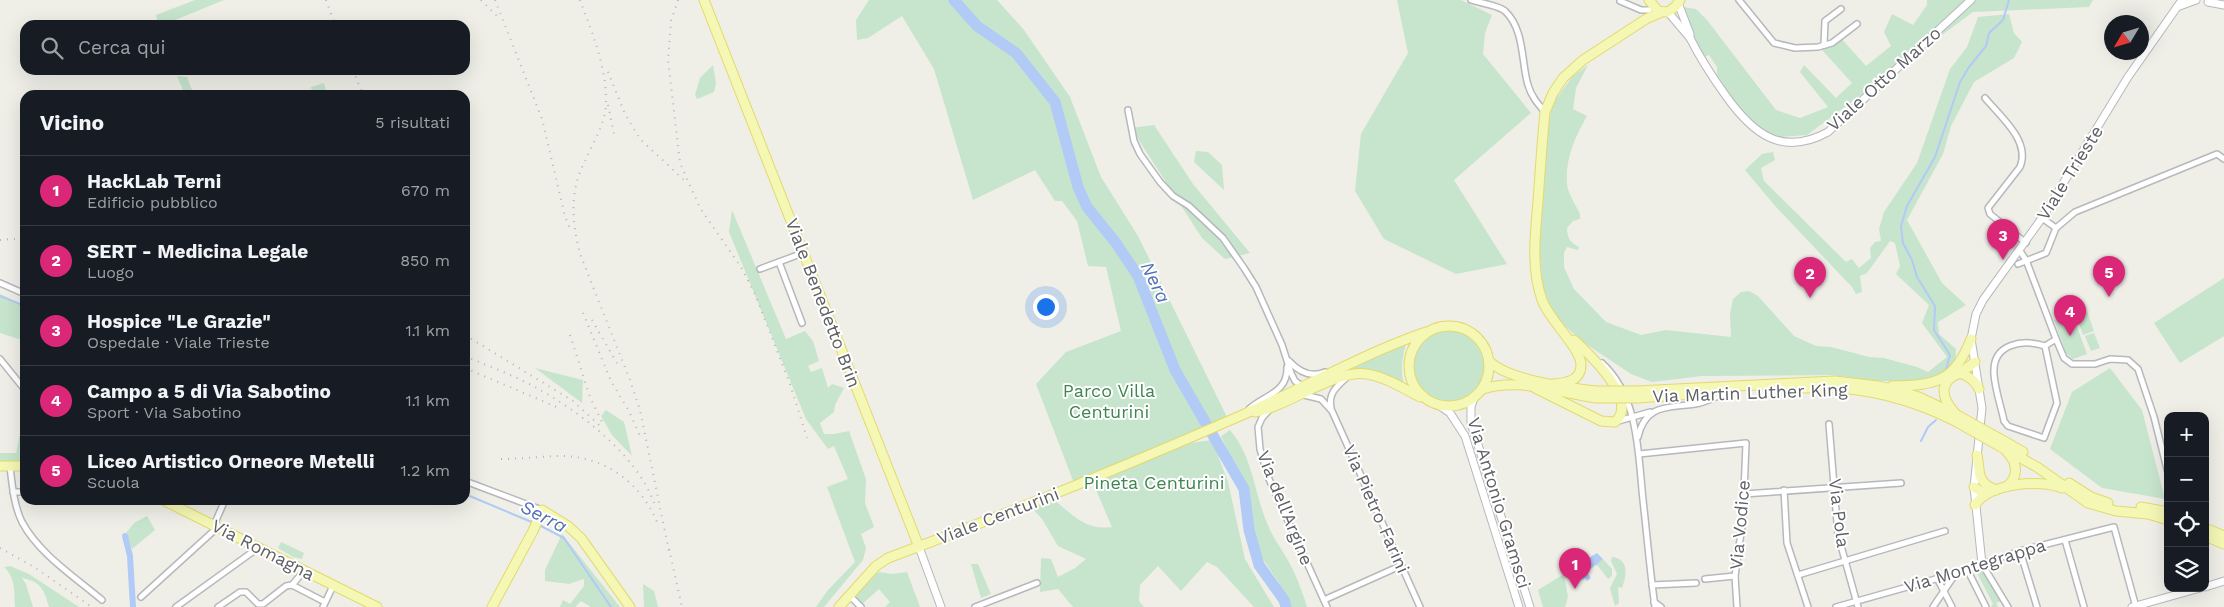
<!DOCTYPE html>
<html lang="it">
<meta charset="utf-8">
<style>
:root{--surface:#171b24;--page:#20242c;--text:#f1f3f6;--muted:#9ea1a6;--line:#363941;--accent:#db2777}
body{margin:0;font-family:"Work Sans",sans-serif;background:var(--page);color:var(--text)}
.controls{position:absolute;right:15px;bottom:15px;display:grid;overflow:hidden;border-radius:10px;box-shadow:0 5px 20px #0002}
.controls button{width:45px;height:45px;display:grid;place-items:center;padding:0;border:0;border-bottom:1px solid var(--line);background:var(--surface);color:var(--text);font:25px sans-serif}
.compass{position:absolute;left:2104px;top:15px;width:45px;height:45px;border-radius:50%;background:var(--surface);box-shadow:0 5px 20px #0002;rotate:232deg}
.you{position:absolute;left:1045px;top:306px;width:18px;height:18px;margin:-12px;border:4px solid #fff;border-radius:50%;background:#1a73e8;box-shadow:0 0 0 8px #1a73e833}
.badge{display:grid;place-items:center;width:32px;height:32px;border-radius:50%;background:var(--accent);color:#fff;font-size:16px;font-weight:700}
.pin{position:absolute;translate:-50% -41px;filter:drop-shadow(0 1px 2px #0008)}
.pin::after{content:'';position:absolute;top:26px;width:18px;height:15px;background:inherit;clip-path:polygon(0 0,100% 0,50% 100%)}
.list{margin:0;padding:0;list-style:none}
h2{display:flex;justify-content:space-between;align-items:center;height:65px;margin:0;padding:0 20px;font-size:21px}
h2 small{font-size:16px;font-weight:400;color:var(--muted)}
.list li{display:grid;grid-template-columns:32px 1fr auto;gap:15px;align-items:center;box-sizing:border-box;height:70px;padding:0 20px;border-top:1px solid var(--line)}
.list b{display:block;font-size:19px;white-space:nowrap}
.list p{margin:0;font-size:16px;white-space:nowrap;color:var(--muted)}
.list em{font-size:16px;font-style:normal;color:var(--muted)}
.icon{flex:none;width:28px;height:28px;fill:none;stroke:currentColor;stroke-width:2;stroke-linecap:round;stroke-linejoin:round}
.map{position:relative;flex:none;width:2224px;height:607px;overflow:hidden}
.search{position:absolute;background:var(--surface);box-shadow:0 5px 20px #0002;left:20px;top:20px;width:450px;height:55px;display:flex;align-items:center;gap:12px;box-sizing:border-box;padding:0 18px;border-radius:15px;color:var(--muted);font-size:19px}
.panel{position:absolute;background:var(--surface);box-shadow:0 5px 20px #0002;left:20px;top:90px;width:450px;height:415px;border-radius:15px}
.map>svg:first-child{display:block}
.green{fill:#c7e4cd}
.water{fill:#b1caf6}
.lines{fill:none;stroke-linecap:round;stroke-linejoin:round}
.stream{stroke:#b1caf6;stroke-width:2}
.canal{stroke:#b1caf6;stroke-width:6}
.river{stroke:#b1caf6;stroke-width:11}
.minor-casing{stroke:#b7b8bc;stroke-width:8}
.tertiary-casing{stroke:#b7b8bc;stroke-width:9}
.primary-casing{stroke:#e3d96d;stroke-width:11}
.minor{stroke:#fff;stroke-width:5}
.tertiary{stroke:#fff;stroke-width:7}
.primary{stroke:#f5f7b5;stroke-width:9}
.rail{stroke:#b5b5b6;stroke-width:2;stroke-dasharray:1 6;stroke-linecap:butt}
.primary-bridge-casing{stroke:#e3d96d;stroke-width:11;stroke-linecap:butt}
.primary-bridge{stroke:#f5f7b5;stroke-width:9}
.labels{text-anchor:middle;stroke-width:4;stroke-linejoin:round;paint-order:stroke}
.street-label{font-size:18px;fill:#5f6166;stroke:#fff}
.park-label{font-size:18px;fill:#408450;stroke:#fff}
.water-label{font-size:19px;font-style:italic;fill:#5572b8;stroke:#fff}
</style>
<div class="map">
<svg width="2224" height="607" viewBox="0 0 2224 607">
<rect width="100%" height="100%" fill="#efefe8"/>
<g class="green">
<path d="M 195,0 L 224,0 L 163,25 L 158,25 L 156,15 Z"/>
<path d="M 869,0 L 997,0 L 1024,30 L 1070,97 L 1101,177 L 1138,236 L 1227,417 L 1074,483 L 1036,384 L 1066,352 L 1121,331 L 1106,267 L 1088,266 L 1077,221 L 1062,201 L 1055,201 L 1035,170 L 973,200 L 934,69 L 902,16 L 868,38 L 857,40 L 856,20 Z"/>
<path d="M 1397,0 L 1461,0 L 1492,15 L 1485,33 L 1483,54 L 1531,113 L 1454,180 L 1507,264 L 1456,274 L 1384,239 L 1355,191 L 1361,134 L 1408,53 Z"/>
<path d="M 1927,0 L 2093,0 L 2089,7 L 1973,12 L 1807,135 L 1780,137 L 1756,129 L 1739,108 L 1717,75 L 1717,67 L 1709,55 L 1704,57 L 1700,52 L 1683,7 L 1696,9 L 1707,20 L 1776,110 L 1800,118 L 1828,107 L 1800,72 L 1804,65 L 1836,98 L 1852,83 L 1822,50 L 1840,37 L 1866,66 L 1891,46 L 1884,32 L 1892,14 L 1913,25 L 1927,5 Z"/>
<path d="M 2009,14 L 2014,33 L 2022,42 L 2014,58 L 1974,82 L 1951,126 L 1943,154 L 1907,220 L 1942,283 L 1966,305 L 1938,322 L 1939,334 L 1956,349 L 1955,365 L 1941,376 L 1922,381 L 1877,381 L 1831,375 L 1702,376 L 1652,382 L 1631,374 L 1586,344 L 1555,318 L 1543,287 L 1536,219 L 1540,160 L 1553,103 L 1572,77 L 1588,65 L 1576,88 L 1573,109 L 1587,116 C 1575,137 1565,159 1567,184 C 1568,194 1576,205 1580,214 L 1580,219 L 1573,221 L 1567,228 C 1567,238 1570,242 1579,247 L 1578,250 L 1567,247 L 1564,253 L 1564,267 L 1574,289 L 1606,322 L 1641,335 L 1666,330 L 1731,337 L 1730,314 L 1733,299 L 1741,292 L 1749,291 L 1758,296 L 1794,336 L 1816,346 L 1831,347 L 1869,357 L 1884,358 L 1917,367 L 1928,372 L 1947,357 L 1922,323 L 1929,305 L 1896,274 L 1900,266 L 1895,243 L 1890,241 L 1867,273 L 1860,276 L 1862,292 L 1856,294 L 1852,287 L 1776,207 L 1745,170 L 1762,154 L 1773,152 L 1775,160 L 1761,168 L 1764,181 L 1846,262 L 1852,259 L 1859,268 L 1871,258 L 1870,248 L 1875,242 L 1881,241 L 1879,229 L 1884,212 L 1917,163 L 1950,69 L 1967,47 L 1978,17 Z"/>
<path d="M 713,65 L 716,83 L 714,92 L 697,99 L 695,95 L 700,78 Z"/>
<path d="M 177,76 L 187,77 L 194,95 L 185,95 Z"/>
<path d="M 324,83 L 326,91 L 313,95 L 311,87 Z"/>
<path d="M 1154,125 L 1193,184 L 1250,253 L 1225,259 L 1202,238 L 1131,128 Z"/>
<path d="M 1196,151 L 1208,152 L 1222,165 L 1224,190 L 1194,162 Z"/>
<path d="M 732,210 L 786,339 L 805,331 L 813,341 L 819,361 L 808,366 L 811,372 L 822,368 L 828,388 L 832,384 L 844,388 L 835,405 L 834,412 L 820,423 L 824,434 L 834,434 L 849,431 L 866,479 L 865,503 L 874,527 L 861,534 L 866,548 L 863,560 L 824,607 L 816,607 L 828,590 L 855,562 L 827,487 L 848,479 L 834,446 L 828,449 L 806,419 L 729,232 Z"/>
<path d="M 2224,278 L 2224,336 L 2180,363 L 2154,323 Z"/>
<path d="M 0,294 L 25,306 L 25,341 L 0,333 Z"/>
<path d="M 2086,308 L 2094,331 L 2083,335 L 2075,312 Z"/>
<path d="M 2072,313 L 2087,354 L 2073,359 L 2066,353 L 2054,320 Z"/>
<circle cx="1449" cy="366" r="36"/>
<path d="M 2094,333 L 2100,348 L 2091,351 L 2085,336 Z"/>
<path d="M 1406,344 C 1402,359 1400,369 1404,384 C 1385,374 1370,369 1348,369 Z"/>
<path d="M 535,368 L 583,380 L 582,403 Z"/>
<path d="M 2110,368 L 2142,410 L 2165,499 L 2102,488 L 2050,449 L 2072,392 Z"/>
<path d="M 606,410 L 624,422 L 632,456 L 612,435 L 601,416 Z"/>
<path d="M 23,419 L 25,463 L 0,463 L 0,453 L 16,453 Z"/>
<path d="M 1230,430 C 1253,457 1254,492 1267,523 C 1272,536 1279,545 1286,557 C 1295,572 1302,590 1307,607 L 1289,607 L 1279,583 L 1256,549 L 1243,484 L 1221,436 Z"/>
<path d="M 1212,440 L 1228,482 L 1245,559 L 1274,607 L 1254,607 L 1217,567 L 1207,562 L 1181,591 L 1158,566 L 1140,585 L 1139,601 L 1144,607 L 1073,607 L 1058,589 L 1040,592 L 1041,558 L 1051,559 L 1058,577 L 1075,568 L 1086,559 L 1058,546 L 1042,519 L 1032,508 L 1054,500 C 1073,515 1086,531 1112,527 L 1093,483 L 1184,444 Z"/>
<path d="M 147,516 L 155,530 L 132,549 L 126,533 L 134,523 Z"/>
<path d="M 562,534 L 620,607 L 591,607 L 581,601 L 575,607 L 560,607 L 563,600 L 570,604 L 584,586 L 584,579 L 569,584 L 545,581 L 545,570 Z"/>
<path d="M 281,542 L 304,553 L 302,559 L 293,557 L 278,548 Z"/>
<path d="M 1612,557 C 1629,559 1627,575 1622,588 L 1618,587 L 1619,603 L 1615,606 L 1610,588 L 1617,574 L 1611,561 Z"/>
<path d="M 1603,559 L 1612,569 L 1612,576 L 1608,579 L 1598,566 L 1595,565 Z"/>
<path d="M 971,564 L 978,564 L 991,594 L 981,598 Z"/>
<path d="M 10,566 L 29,574 L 79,607 L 49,607 C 44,590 42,582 22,578 L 26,584 L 33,607 L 15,607 C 14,592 16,578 4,567 Z"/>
<path d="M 1983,569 L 2001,601 L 1996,603 L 1998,607 L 1991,607 L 1993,604 L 1976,571 Z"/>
<path d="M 879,572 L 892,574 L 907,572 L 920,607 L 885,607 L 890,602 L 879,589 L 861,605 L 851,591 Z"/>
<path d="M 1564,574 L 1568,597 L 1565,607 L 1543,607 L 1538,590 Z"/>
<path d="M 643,584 L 654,591 L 658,607 L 644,607 Z"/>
</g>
<path class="water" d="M 1597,553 L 1603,559 L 1587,572 L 1591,578 L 1587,581 L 1585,578 L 1573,585 L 1569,575 L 1573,564 L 1584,556 L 1587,559 Z"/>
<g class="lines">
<g class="stream">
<path d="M 0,296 L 25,306"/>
<path d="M 1946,370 L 1950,355 L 1934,330 L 1935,306 L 1917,277 L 1912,260 L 1903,243 L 1901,226 L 1907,206 L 1935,157 L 1960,82 L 1969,67 L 1986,46 L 1989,33 L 2003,20 L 2009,0"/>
<path d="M 1921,441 L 1928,427 L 1936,420"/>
<path d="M 465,494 L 534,523"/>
<path d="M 539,525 L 564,538 L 611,607"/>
</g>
<path class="canal" d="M 125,536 L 130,556 L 133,607"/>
<path class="river" d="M 954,0 L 977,26 L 1016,53 L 1055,102 L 1078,187 L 1087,207 L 1116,243 L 1138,276 L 1175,370 L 1244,489 L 1249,530 L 1259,565 L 1284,600 L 1286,607"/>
<g class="minor-casing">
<g id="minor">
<path d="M 1471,0 C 1480,3 1498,5 1505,11 C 1525,30 1521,62 1528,85 C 1531,96 1538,104 1545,112"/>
<path d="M 1739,0 L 1774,43 L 1795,48 L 1818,47 L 1832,43 L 1857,24"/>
<path d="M 1620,1 L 1641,10 L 1649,10"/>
<path d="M 1824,45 L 1825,21 L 1841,9"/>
<path d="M 1985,98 C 2000,116 2031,141 2020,167 L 1988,208 L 1990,214 L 2026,243"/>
<path d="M 1128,110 L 1134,141 L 1140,154 L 1160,182 L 1173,196 L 1189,206 L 1223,238 L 1244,268 L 1256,287 L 1282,345 L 1291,373 L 1295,381 L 1303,387"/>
<path d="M 2056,228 L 2075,212 L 2217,154 L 2224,159"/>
<path d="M 2020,251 L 2026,260 L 2056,339 L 2045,346 C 2023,339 1992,343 1994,374 C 1995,390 2001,406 2004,421 L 2008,426 L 2044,438 L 2057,403 L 2045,346"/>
<path d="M 779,262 L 802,323"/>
<path d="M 2018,264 L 2046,253 L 2056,228 L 2042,218"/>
<path d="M 760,269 L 803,253"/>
<path d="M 0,283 L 25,294"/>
<path d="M 2056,339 L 2064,358 L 2072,364 L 2095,364 L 2110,359 L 2128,360 L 2138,369 L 2154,417 L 2168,473"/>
<path d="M 0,359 L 25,390"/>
<path d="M 1289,361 C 1299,372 1311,378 1325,372"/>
<path d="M 1602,363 C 1639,397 1638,453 1643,500 C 1647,535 1650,571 1655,607"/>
<path d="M 1304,395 L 1321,399 L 1332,411 L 1420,607"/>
<path d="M 1331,408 C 1328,394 1336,387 1346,378"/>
<path d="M 1249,409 C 1264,395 1288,393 1287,367"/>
<path d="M 1269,410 L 1262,418 L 1258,427 L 1260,449 L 1269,479 L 1327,607"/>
<path d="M 1615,422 L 1650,412"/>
<path d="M 1829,424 L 1838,535 L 1858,607"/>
<path d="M 1638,437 C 1646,401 1672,409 1700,403 C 1711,400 1720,395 1730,391"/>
<path d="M 1639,454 L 1746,443 L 1743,518 L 1735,576 L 1737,607"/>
<path d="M 10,466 C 12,484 14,506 22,522 C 39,554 75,577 102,600"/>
<path d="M 465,481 L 542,510"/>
<path d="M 1784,490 L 1787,543 L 1808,607"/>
<path d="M 13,492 L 25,492"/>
<path d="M 1744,494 L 1901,483"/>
<path d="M 214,525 L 225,500"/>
<path d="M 2065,540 L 2084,607"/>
<path d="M 2020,551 L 2037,607"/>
<path d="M 1982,564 L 2008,607"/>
<path d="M 1967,569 L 1986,607"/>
<path d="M 1798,575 L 1945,531"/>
<path d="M 1937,578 L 1952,607"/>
<path d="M 1705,579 L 1735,576"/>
<path d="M 292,585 L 304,571"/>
<path d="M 1652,585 L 1696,583"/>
<path d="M 849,595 L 861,607"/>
<path d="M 141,597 L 218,527"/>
<path d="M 1324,600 L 1400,566"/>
<path d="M 1654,602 L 1661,607"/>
<path d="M 176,607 L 258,548"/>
<path d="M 218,607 L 240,592 L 246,592 L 258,604 L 263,604 L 286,586 L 292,585 L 325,602"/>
<path d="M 323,607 L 333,586"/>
<path d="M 975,607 L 1037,583"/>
<path d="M 1836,607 L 1957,573 L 2020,551 L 2114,527 L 2136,607"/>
<path d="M 1933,607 L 1956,573"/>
</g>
</g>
<g class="tertiary-casing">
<g id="tertiary">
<path d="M 2208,2 L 2224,5"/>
<path d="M 1678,3 L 1690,34 L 1690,38 C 1700,58 1713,78 1726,96 C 1753,134 1782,157 1828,132 L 1971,0"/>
<path d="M 2177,7 L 2196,0"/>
<path d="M 1668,12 L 1690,38"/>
<path d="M 1474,398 L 1471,407 L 1471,423 L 1530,607"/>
<path d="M 1440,406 L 1450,413 L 1465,436 L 1519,607"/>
<path d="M 919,547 L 941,607"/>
<path d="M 1982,564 L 1974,487 L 1982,408 L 1971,339 L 1976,314 L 1983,300 L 2042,218 L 2128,77 L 2182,0"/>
<path d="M 2205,587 L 2224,581"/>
<path d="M 2132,607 L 2200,588"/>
</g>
</g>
<g class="primary-casing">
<g id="primary">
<path d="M 704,0 L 919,547"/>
<path d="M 1649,0 L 1658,11 L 1668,12 L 1676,6 L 1680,0"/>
<circle cx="1449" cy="366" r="40"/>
<path d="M 1489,361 C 1508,380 1569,388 1596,391"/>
<path d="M 1960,373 L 1975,362"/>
<path d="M 1554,384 C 1566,383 1581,381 1581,365 C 1581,348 1549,320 1542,300 C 1531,269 1535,235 1538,202 C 1540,172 1542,142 1545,112 L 1553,93 L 1563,78 L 1583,60 L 1646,19 L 1662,12"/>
<path d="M 1892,386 C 1935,385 1954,383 1971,339"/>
<path d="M 1535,388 L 1601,421 L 1615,422 C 1640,401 1589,354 1574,340"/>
<path d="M 1804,388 C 1858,385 1907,397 1955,421"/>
<path d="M 1483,389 C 1519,377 1559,393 1596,398"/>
<path d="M 1637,391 L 1835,381 L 1878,386 L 1900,391 L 1919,397 L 1957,415"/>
<path d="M 1637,398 L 1719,392"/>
<path d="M 1255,412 C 1289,406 1335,369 1367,374 C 1385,377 1403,388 1420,397"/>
<path d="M 1955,413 C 1941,398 1938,381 1960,373 C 1969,377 1975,380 1979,389"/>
<path d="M 2004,441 L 2023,452"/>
<path d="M 2001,447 L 2037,467 L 2088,503 L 2116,511 L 2148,514 L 2168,520"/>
<path d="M 1977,455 C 1981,473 1975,481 1996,490"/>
<path d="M 0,466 L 25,466"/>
<path d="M 2069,483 L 2091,497 L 2108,503"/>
<path d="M 1974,487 L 1980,491 L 1988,493"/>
<path d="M 2006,487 C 2019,477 2018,463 2007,452"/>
<path d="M 163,500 L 377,607"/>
<path d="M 1975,505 C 1989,483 2040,479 2062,488"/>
<path d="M 2141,507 L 2168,512"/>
<path d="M 2205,528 L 2224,536"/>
<path d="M 2205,536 L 2224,544"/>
<path d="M 492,607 L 533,531 L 542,510 L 568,526 L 581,538 L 630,607"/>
<path d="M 839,607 L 876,566 L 888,558 C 1007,514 1124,467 1240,416 C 1302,389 1362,354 1426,332"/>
</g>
</g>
<use href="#minor" class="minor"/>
<use href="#tertiary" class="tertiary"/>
<use href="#primary" class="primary"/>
<g class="rail">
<path d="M 326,0 L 335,25"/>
<path d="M 481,0 L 500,19"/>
<path d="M 495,0 L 542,119 L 565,216 L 570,229"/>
<path d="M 580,0 C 592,33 607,67 606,104 C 605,124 593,143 585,161 C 569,192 572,222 580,254 L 630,380 L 640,410 L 670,556"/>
<path d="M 678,0 L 671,21 L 668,60 L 680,163 L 700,208 L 741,267 L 755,294 L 790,384 L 807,438"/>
<path d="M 353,70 L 363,95"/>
<path d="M 608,72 L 625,114 L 640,139 L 684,180"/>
<path d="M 608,105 L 615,139"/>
<path d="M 0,240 L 25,238"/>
<path d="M 583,313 L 611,381 L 629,411 L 640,436"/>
<path d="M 592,320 L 618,365"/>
<path d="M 465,335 L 573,401 L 599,425"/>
<path d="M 570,335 L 590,397 L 602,422"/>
<path d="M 465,356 C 488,366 513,375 535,387 C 579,411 637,455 654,503"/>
<path d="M 465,368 L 559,408"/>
<path d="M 501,459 C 522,459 542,456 563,456 C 608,457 644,486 659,527"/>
<path d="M 0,548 L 34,567 L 92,607"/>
<path d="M 669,549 L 682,607"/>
</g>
<g class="primary-bridge-casing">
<g id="primary-bridge">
<path d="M 1596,391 L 1637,391"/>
<path d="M 1596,398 L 1637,398"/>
<path d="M 1957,415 L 2004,441"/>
<path d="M 1955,421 L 2001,447"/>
</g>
</g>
<use href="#primary-bridge" class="primary-bridge"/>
</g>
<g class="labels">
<g class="street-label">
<text transform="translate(1884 79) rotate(-42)" y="6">Viale Otto Marzo</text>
<text transform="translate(2070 173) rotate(-58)" y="6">Viale Trieste</text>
<text transform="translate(823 303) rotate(69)" y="6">Viale Benedetto Brin</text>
<text transform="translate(1750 393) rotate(-2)" y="6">Via Martin Luther King</text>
<text transform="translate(1499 503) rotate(73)" y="6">Via Antonio Gramsci</text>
<text transform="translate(1285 508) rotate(68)" y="6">Via dell'Argine</text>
<text transform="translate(1376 509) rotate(66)" y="6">Via Pietro Farini</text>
<text transform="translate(1839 513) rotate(83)" y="6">Via Pola</text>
<text transform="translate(998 516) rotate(-21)" y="6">Viale Centurini</text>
<text transform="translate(1740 525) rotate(-85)" y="6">Via Vodice</text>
<text transform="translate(263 550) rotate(27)" y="6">Via Romagna</text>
<text transform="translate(1975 566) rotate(-17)" y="6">Via Montegrappa</text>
</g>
<g class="park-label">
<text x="1109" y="397">Parco Villa<tspan x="1109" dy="21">Centurini</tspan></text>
<text x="1154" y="489">Pineta Centurini</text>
</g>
<g class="water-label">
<text transform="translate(1156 282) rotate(64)" y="7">Nera</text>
<text transform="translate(544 516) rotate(27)" y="7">Serra</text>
</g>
</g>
</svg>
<div class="controls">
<button>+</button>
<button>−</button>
<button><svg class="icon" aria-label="locate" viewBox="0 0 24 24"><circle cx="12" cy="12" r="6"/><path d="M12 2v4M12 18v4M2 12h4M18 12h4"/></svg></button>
<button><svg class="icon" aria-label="layers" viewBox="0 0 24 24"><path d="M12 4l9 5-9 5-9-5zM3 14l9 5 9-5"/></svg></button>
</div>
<svg class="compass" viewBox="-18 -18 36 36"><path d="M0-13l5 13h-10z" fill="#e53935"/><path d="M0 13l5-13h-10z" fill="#9ea1a6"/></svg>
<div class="you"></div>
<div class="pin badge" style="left:1575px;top:589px">1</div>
<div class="pin badge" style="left:1810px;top:298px">2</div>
<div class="pin badge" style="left:2003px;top:260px">3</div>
<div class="pin badge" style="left:2070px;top:336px">4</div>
<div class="pin badge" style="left:2109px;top:297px">5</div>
<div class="search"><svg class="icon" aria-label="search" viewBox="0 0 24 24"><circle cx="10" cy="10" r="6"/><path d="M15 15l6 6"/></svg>Cerca qui</div>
<section class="panel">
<h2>Vicino<small>5 risultati</small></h2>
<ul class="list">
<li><span class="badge">1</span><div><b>HackLab Terni</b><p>Edificio pubblico</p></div><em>670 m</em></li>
<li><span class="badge">2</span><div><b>SERT - Medicina Legale</b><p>Luogo</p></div><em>850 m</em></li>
<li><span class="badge">3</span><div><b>Hospice &quot;Le Grazie&quot;</b><p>Ospedale · Viale Trieste</p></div><em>1.1 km</em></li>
<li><span class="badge">4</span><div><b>Campo a 5 di Via Sabotino</b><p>Sport · Via Sabotino</p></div><em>1.1 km</em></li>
<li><span class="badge">5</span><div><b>Liceo Artistico Orneore Metelli</b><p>Scuola</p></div><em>1.2 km</em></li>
</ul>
</section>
</div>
